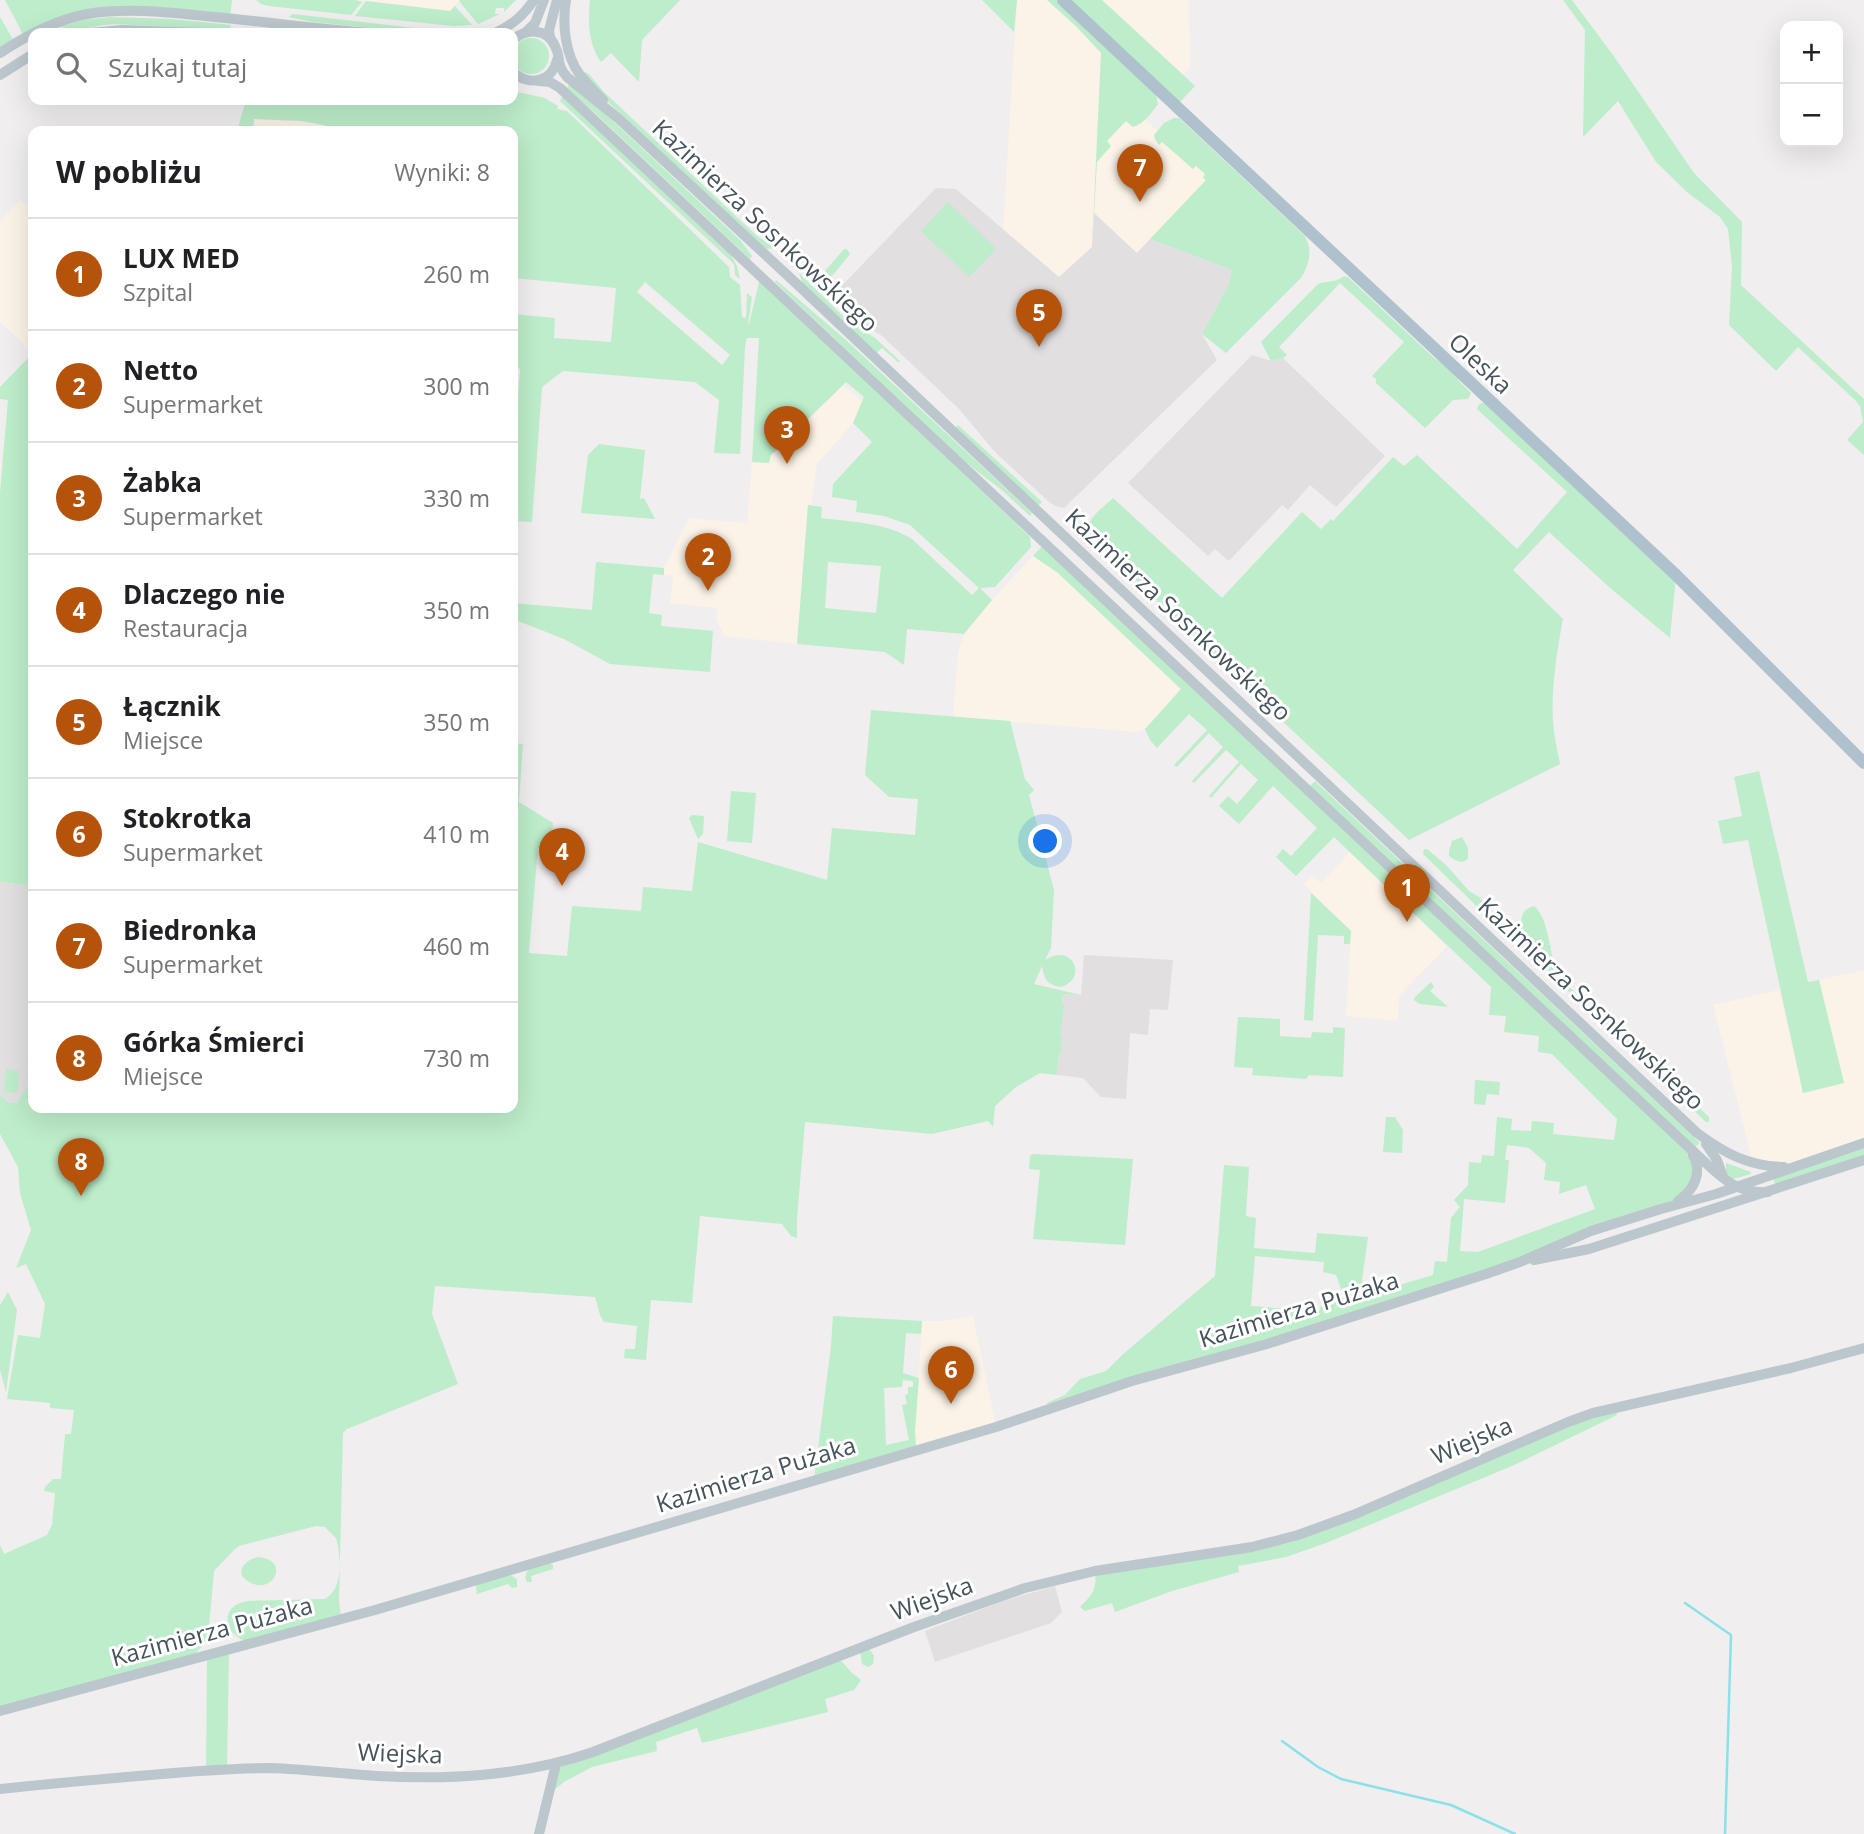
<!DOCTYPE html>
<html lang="pl">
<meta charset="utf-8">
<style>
:root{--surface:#fff;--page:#f6f6f6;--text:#202124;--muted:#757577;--line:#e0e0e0;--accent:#b45309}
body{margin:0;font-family:"Open Sans",sans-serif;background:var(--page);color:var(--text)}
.controls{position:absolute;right:21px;top:21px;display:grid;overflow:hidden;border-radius:14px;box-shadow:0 7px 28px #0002}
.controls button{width:63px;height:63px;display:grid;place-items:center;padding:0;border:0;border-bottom:2px solid var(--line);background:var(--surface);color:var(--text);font:35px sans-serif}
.you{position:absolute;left:1046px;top:842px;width:24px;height:24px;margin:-18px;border:5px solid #fff;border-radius:50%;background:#1a73e8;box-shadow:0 0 0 10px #1a73e833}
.badge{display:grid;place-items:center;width:46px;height:46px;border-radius:50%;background:var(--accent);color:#fff;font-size:23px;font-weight:700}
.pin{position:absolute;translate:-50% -58px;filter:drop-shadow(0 2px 4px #0008)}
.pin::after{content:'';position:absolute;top:37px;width:24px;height:21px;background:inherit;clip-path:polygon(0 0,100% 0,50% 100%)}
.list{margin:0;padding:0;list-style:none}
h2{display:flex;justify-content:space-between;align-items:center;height:91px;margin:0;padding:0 28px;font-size:30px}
h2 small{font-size:23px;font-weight:400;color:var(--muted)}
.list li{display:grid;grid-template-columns:46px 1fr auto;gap:21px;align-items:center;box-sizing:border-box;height:112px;padding:0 28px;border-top:2px solid var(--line)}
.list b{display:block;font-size:26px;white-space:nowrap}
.list p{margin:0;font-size:23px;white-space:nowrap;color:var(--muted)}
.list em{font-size:23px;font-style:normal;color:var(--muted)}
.icon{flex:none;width:38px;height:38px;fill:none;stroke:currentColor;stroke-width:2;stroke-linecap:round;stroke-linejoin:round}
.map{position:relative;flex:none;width:1864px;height:1834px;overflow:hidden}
.search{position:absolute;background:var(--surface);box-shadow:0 7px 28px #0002;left:28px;top:28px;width:490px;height:77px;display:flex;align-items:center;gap:18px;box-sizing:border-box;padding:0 24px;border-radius:14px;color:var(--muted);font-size:26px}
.panel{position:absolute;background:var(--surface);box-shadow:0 7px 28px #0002;left:28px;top:126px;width:490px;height:987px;border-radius:14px}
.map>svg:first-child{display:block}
.commercial{fill:#fbf3e7}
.education{fill:#e1dfe0}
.green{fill:#bdedca;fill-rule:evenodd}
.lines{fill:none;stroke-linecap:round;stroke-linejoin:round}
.stream{stroke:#8be1e9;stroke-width:2.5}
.minor{stroke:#bcc7cd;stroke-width:10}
.major{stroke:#aec1cc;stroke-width:12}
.labels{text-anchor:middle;stroke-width:6;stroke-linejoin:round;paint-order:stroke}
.street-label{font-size:24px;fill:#46535b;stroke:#fff}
</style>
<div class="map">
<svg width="1864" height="1834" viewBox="0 0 1864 1834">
<rect width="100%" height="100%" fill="#f0eeee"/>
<g class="commercial">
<path d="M 362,0 L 460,0 L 450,11 Z"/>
<path d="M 1017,0 L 1047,0 L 1101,51 L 1098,149 L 1136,111 L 1210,179 L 1137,253 L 1118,237 L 1094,212 L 1092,247 L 1059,278 L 1003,231 Z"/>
<path d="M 1102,0 L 1189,0 L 1190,67 L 1183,74 Z"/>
<path d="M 254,119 L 301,121 L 324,125 L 324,131 L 253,131 Z"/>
<path d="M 20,200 L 33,212 L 33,353 L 0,322 L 0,221 Z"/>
<path d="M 843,386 L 862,401 L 853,423 L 817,464 L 811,505 L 808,506 L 797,644 L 724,636 L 716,618 L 717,608 L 670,603 L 673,576 L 664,575 L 664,568 L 689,518 L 747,523 L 752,462 L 769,463 L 770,456 Z"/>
<path d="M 1033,556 L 1058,573 L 1181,690 L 1145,729 L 1137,732 L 953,717 L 958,653 L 964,634 L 974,619 Z"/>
<path d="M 1350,852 L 1447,947 L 1399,996 L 1398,1021 L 1346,1016 L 1351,931 L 1304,884 L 1312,875 L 1321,883 Z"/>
<path d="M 1864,970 L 1864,1143 L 1792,1167 L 1753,1163 L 1713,1005 L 1779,990 L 1803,1093 L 1844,1083 L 1819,980 Z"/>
<path d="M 973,1316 L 996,1427 L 916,1449 L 915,1430 L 922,1321 L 942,1321 Z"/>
</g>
<g class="education">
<path d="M 936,188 L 956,189 L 1059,277 L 1092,247 L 1094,213 L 1137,253 L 1150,239 L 1232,270 L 1229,284 L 1202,334 L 1217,360 L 1064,508 L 1055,506 L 1048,501 L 995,452 L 960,410 L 938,389 L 882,336 L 848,314 L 831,297 Z"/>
<path d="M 1252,355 L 1271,361 L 1283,358 L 1385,456 L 1336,507 L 1310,485 L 1288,510 L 1282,505 L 1229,561 L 1215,549 L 1208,556 L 1128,483 Z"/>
<path d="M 0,882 L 33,886 L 33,1077 L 19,1102 L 13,1104 L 9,1103 L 0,1095 Z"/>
<path d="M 1084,955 L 1173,960 L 1168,1010 L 1150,1009 L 1148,1035 L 1130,1033 L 1126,1099 L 1101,1097 L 1083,1078 L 1057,1075 L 1059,1053 L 1061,1053 L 1062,1038 L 1060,1037 L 1063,994 L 1081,995 Z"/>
<path d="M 1055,1586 L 1062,1612 L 1051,1623 L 935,1662 L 925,1631 L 1003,1601 Z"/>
</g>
<g class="green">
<path d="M 5,0 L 232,0 L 230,18 L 102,12 L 24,36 Z"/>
<path d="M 256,0 L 356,0 L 362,2 L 351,15 L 269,6 L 261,4 Z"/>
<path d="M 460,0 L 516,0 L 504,12 L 504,8 L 496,8 L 495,14 L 500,14 L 478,24 L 459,1 Z"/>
<path d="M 590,0 L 680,0 L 642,40 L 639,82 L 611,53 L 601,62 C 588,43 588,22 590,0 Z"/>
<path d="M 982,0 L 1017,0 L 1014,32 Z"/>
<path d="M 1047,0 L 1102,0 L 1195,86 L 1176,106 L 1154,87 L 1158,104 C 1152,112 1144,124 1133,127 L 1126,121 L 1107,141 L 1111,146 L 1097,162 L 1092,247 L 1101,53 L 1076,26 Z"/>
<path d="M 1563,0 L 1572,0 L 1613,55 L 1694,173 L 1742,222 L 1741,285 L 1864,399 L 1864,455 L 1847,440 L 1863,422 L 1860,406 L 1855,400 L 1798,347 L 1776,371 L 1729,325 L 1732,266 L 1728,229 L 1720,217 L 1687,192 L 1656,162 L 1618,101 L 1583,137 L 1585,30 Z"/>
<path d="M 366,1 L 450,11 L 455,6 L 472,25 L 454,26 L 355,16 Z"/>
<path d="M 293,14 L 449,32 L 467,32 L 480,30 L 482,32 L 422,33 L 313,22 L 289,17 Z"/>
<path d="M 0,17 L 15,43 L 0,53 Z"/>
<path d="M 110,17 L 171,19 L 231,25 L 230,30 L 116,24 L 102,25 L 64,33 L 62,26 L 83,20 Z"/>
<circle cx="531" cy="56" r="18"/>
<path d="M 585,72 L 589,74 L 604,92 L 757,236 L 776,248 L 767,249 L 761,246 L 605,99 L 583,73 Z"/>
<path d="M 570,84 L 600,109 L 740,240 L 752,256 L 750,259 L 594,112 L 566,89 Z"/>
<path d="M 513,91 L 545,98 L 558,106 L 557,109 L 567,111 L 729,267 L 730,277 L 740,285 L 742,317 L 746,318 L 747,293 L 752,297 L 748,324 L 749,324 L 761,274 L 792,304 L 871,386 L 1030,537 L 1031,547 L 995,587 L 980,588 L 992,600 L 964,634 L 907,629 L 904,665 L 885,652 L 797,644 L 808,505 L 822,507 L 821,518 C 851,522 885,522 912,539 L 972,595 L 979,588 L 910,525 L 884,516 L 856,512 L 857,501 L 832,497 L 833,484 L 872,442 L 853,423 L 864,397 L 846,382 L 771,455 L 769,463 L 752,462 L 759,338 L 747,338 L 745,347 L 740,454 L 714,453 L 719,400 L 695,382 L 563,371 L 542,387 L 532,522 L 513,521 L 513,471 L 520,370 L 513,358 L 513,314 L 555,318 L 554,338 L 611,342 L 616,288 L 513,278 L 513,131 L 324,131 L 324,125 L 301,121 L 254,119 L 253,131 L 237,131 L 246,100 L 513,100 ZM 645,282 L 730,355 L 722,365 L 637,292 ZM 828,562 L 881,566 L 876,613 L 825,608 Z"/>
<path d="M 563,95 L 731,255 L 737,266 L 740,279 L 735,275 L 734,264 L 560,101 Z"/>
<path d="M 1174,118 L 1179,118 L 1305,236 C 1313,252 1309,264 1301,278 L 1226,353 L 1202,334 L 1229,284 L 1232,270 L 1150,239 L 1206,180 L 1203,178 L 1205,174 L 1196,166 L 1193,169 L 1162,142 L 1159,145 L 1155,139 L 1154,135 L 1164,123 Z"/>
<path d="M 948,202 L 996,249 L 969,277 L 921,231 Z"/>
<path d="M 844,249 L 847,249 L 850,254 L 833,275 L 828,277 L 826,276 L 825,271 Z"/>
<path d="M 799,273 L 846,319 L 875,338 L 900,361 L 898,362 L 882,348 L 875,354 L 804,287 Z"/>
<path d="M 1344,276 L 1349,278 L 1433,357 L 1458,374 L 1458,380 L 1471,393 L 1468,399 L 1453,400 L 1425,428 L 1376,383 L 1376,379 L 1372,376 L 1404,342 L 1340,283 L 1279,347 L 1287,355 L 1283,358 L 1271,361 L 1261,342 L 1318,284 C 1326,281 1338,282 1344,276 Z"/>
<path d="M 776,280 L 847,341 L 1032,513 L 1030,516 L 1003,491 L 964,461 L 775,282 Z"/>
<path d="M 33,353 L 33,886 L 0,882 L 0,493 L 8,400 L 0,399 L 0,387 Z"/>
<path d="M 1489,401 L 1676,575 L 1670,638 L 1609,587 L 1549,532 L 1513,570 L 1563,619 C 1557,650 1551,689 1553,721 C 1554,736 1557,750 1560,764 L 1409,840 L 1247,688 L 1089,535 C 1082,521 1104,507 1113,498 L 1222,598 L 1302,512 L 1321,529 L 1331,519 L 1333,521 L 1393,457 L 1404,466 L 1417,455 L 1517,549 L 1567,492 L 1477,409 L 1479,404 Z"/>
<path d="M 958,425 L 1042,502 L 1038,506 L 955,428 Z"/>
<path d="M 599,444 L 645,450 L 640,499 L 644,498 L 655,519 L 581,513 L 588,455 Z"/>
<path d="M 1046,542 L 1684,1143 L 1697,1163 L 1685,1196 L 1520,1262 L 1049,1410 L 1047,1403 L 1065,1395 L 1080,1379 L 1106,1371 L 1122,1355 L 1215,1276 L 1224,1165 L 1249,1167 L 1246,1216 L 1256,1218 L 1254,1248 L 1315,1253 L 1317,1233 L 1368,1237 L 1362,1280 L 1366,1295 L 1433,1275 L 1435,1261 L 1447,1262 L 1451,1218 L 1460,1207 L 1454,1200 L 1468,1185 L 1469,1162 L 1481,1163 L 1482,1155 L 1494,1156 L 1497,1117 L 1512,1119 L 1511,1130 L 1531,1131 L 1532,1121 L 1554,1123 L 1553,1134 L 1614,1140 L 1617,1119 L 1552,1054 L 1538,1052 L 1539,1036 L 1504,1032 L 1506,1016 L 1489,1015 L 1491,987 L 1334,837 L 1296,876 L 1276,857 L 1283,849 L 1291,856 L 1317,828 L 1273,786 L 1239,824 L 1219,806 L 1228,796 L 1237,804 L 1258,780 L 1241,764 L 1211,798 L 1209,796 L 1239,762 L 1226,750 L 1194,783 L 1192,781 L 1223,747 L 1209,733 L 1177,767 L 1174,765 L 1207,730 L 1189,714 L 1157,748 L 1150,740 L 1145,729 L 1181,689 L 1058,573 L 1033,556 ZM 1507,1145 L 1529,1148 L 1546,1163 L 1544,1180 L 1560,1182 L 1559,1194 L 1586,1185 L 1595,1209 L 1478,1252 L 1460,1251 L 1464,1199 L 1505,1203 L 1509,1160 L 1505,1160 ZM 1255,1256 L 1324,1262 L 1323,1272 L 1336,1275 L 1344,1297 L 1328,1307 L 1321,1306 L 1319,1311 L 1251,1306 Z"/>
<path d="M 596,562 L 664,568 L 664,575 L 653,574 L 649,613 L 662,615 L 661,626 L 713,631 L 710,672 L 610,664 L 564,639 L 513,619 L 513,603 L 592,610 Z"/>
<path d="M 871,710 L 1010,721 L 1025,779 L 1034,790 L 1029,795 L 1054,890 L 1051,948 L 1045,960 C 1072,942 1089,978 1061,987 C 1047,985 1044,979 1042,966 L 1034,984 L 1081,995 L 1063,994 L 1062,1003 L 1064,1004 L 1060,1037 L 1062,1037 L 1061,1053 L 1059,1053 L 1057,1075 L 1040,1073 L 1016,1087 L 995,1106 L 993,1127 L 988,1121 L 932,1134 L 805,1122 L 797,1219 L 797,1238 L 791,1236 L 782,1224 L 700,1216 L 692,1303 L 651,1300 L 646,1360 L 624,1358 L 625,1349 L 635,1349 L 637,1326 L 604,1322 L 600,1315 L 595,1297 L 435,1286 L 432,1314 L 458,1384 L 362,1423 L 347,1429 L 343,1433 L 339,1601 L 341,1616 C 319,1623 298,1629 277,1636 C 271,1638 263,1642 256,1642 C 226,1644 214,1606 248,1601 L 325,1599 C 344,1588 341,1557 336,1538 L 325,1527 L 316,1526 L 239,1546 L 234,1550 L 214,1571 L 208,1637 L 204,1644 L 188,1661 L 0,1711 L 0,1545 L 4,1554 L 47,1535 L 52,1525 L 55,1493 L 44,1491 L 45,1487 L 53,1479 L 61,1479 L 65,1434 L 71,1434 L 74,1410 L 50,1408 L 50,1403 L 7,1399 L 18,1335 L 40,1338 L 45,1304 L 26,1264 L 16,1268 L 31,1230 L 20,1193 L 18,1167 L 0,1134 L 0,1095 L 9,1103 L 17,1103 L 33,1077 L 33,1108 L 513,1108 L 513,743 L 523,744 L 519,802 L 553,823 L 551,845 L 547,844 L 538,848 L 529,953 L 567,956 L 572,906 L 641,911 L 643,887 L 692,891 L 698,842 L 827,880 L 832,828 L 915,835 L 918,799 L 889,797 L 865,775 Z"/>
<path d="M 1759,771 L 1808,982 L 1819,980 L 1844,1083 L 1803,1093 L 1748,840 L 1723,844 L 1718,821 L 1742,816 L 1734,777 Z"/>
<path d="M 1315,781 L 1700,1143 L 1695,1147 L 1310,786 Z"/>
<path d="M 731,791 L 756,793 L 752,843 L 727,841 Z"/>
<path d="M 692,815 L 704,816 L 703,834 L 698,839 L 689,818 Z"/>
<path d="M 1462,837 L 1468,848 L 1468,858 C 1463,865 1455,861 1449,856 L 1449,851 L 1452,841 Z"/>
<path d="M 1424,849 L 1427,849 L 1446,865 L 1469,891 L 1479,897 L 1491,909 L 1488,917 L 1423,854 Z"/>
<path d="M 1311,893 L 1351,931 L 1350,944 L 1344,944 L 1344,936 L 1318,935 L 1313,1021 L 1304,1020 Z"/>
<path d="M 1534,906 C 1548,916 1550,954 1556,970 C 1560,983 1574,989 1582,999 L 1581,1003 L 1544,969 L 1543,962 L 1536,955 L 1530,955 L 1510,935 L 1510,926 L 1521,922 C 1522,912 1525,909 1534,906 Z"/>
<path d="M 1431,982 L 1434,987 L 1430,991 L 1448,1007 L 1420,1004 L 1414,1000 L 1415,997 Z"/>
<path d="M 1590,1008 L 1592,1008 L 1709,1117 L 1709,1122 L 1706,1122 L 1590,1012 Z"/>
<path d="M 1238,1017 L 1280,1019 L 1280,1036 L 1311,1038 L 1312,1032 L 1333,1033 L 1333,1027 L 1345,1028 L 1343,1077 L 1309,1075 L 1306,1079 L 1252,1075 L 1253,1068 L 1234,1067 Z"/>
<path d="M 6,1069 L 19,1071 L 17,1093 L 4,1092 Z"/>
<path d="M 1475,1080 L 1500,1082 L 1499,1095 L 1487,1094 L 1485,1105 L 1474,1104 Z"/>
<path d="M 1386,1117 L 1395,1117 L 1403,1130 L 1402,1153 L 1383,1152 Z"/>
<path d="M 1864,1148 L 1864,1156 L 1775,1184 L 1773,1178 Z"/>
<path d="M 1033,1154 L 1133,1159 L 1125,1245 L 1033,1239 L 1040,1170 L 1029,1169 L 1030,1156 Z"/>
<path d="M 1726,1163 L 1751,1172 L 1751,1174 L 1733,1179 L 1729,1179 L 1726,1176 Z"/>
<path d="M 8,1292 L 17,1310 L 6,1392 L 0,1370 L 0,1305 Z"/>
<path d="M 833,1316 L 922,1321 L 921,1334 L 906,1333 L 903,1373 L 919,1378 L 915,1430 L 916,1449 L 814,1480 L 831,1346 ZM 903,1380 L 913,1381 L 913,1387 L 908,1387 L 908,1394 L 905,1395 L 907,1404 L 902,1405 L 909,1440 L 886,1445 L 884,1388 L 902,1387 Z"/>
<path d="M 1616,1408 L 1617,1415 L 1512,1466 L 1326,1543 L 1286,1557 L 1238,1566 L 1239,1572 L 1172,1591 L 1115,1612 L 1112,1603 L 1085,1611 L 1080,1607 C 1093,1594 1097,1590 1095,1571 L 1298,1535 L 1569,1422 Z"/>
<path d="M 258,1557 C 295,1560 268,1604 242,1576 C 239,1566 248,1559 258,1557 Z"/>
<path d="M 545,1560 L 553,1565 L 553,1569 L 531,1576 L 532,1582 L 527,1582 L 525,1577 L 530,1564 Z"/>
<path d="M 505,1572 L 517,1579 L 517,1587 L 512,1588 L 508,1584 L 477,1594 L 475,1580 Z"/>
<path d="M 860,1648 L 869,1648 L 874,1656 L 873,1664 L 868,1667 L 862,1664 Z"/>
<path d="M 229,1650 L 227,1769 L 206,1770 L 207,1656 Z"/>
<path d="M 838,1657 L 852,1673 L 861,1680 L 854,1690 L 825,1699 L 828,1712 L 702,1743 L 697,1728 L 656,1742 L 657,1751 L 592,1767 L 564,1782 L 548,1795 L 555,1768 Z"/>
</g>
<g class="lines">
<g class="stream">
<path d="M 1685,1603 L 1731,1635 L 1725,1834"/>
<path d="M 1282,1741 L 1318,1767 L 1341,1779 L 1451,1805 L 1515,1834"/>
</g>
<g class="minor">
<path d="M 566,0 C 562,24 565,55 580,75 C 587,84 595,92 603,100"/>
<path d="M 527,31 L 535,23 L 544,0"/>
<path d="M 91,33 L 122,30 L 202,33"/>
<path d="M 495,33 C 512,25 523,16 534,0"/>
<path d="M 550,38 L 549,30 L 557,0"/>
<path d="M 513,40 C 526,28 547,28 555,46 C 562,60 555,63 567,77 L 619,119 L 799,286 L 1697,1133 C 1726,1154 1748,1166 1784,1167"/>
<path d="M 0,53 C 27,35 55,20 87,14 C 129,7 174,13 215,17 C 267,22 318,29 370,33"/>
<path d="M 513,72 C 529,87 552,82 557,60"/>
<path d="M 0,75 L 33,54"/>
<path d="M 539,81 L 550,82 L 560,88 C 940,441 1316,800 1696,1154 C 1719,1175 1734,1194 1768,1192"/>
<path d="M 1706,1144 L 1717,1160 L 1723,1177"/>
<path d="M 1678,1201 C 1694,1190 1703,1173 1693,1155"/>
<path d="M 1534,1260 L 1589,1249 L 1864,1160"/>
<path d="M 0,1711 L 375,1610 L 996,1427 L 1132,1381 L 1267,1344 L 1486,1274 L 1520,1262 L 1591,1231 L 1661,1209 L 1716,1194 L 1864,1143"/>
<path d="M 0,1789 C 46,1784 92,1780 138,1776 C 182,1772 227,1768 271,1768 C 306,1769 342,1774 377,1776 C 450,1780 523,1776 593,1752 L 914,1627 L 1025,1588 L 1095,1571 L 1252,1547 L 1298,1535 L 1353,1515 L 1568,1422 L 1593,1413 L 1791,1368 L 1864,1348"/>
<path d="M 539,1834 L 555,1768 L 554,1764"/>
</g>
<path class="major" d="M 1063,0 L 1676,575 L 1864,763"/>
</g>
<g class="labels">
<g class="street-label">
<text transform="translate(765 226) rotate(43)" y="8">Kazimierza Sosnkowskiego</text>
<text transform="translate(1480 364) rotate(43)" y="8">Oleska</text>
<text transform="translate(1178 615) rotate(43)" y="8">Kazimierza Sosnkowskiego</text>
<text transform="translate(1591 1004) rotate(43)" y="8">Kazimierza Sosnkowskiego</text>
<text transform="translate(1299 1310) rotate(-17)" y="8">Kazimierza Pużaka</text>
<text transform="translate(1472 1441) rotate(-23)" y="8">Wiejska</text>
<text transform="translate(756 1475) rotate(-17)" y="8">Kazimierza Pużaka</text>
<text transform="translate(932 1599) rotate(-20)" y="8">Wiejska</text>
<text transform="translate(212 1632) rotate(-15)" y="8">Kazimierza Pużaka</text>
<text transform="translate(400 1754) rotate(2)" y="8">Wiejska</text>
</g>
</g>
</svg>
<div class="controls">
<button>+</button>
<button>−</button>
</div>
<div class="you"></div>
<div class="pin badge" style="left:1407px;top:922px">1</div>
<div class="pin badge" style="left:708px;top:591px">2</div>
<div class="pin badge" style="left:787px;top:464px">3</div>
<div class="pin badge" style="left:562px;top:886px">4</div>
<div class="pin badge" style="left:1039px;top:347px">5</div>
<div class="pin badge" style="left:951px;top:1404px">6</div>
<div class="pin badge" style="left:1140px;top:202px">7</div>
<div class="pin badge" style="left:81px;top:1196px">8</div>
<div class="search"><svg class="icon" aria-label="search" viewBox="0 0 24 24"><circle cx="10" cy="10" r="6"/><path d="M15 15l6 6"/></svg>Szukaj tutaj</div>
<section class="panel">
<h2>W pobliżu<small>Wyniki: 8</small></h2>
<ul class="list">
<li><span class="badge">1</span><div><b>LUX MED</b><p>Szpital</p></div><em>260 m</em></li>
<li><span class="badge">2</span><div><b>Netto</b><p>Supermarket</p></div><em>300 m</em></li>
<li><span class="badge">3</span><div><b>Żabka</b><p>Supermarket</p></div><em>330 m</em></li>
<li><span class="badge">4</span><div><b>Dlaczego nie</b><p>Restauracja</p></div><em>350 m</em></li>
<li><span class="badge">5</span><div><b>Łącznik</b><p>Miejsce</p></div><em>350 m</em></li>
<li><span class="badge">6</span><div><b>Stokrotka</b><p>Supermarket</p></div><em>410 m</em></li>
<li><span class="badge">7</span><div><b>Biedronka</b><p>Supermarket</p></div><em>460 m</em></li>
<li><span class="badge">8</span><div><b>Górka Śmierci</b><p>Miejsce</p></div><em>730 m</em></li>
</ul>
</section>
</div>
